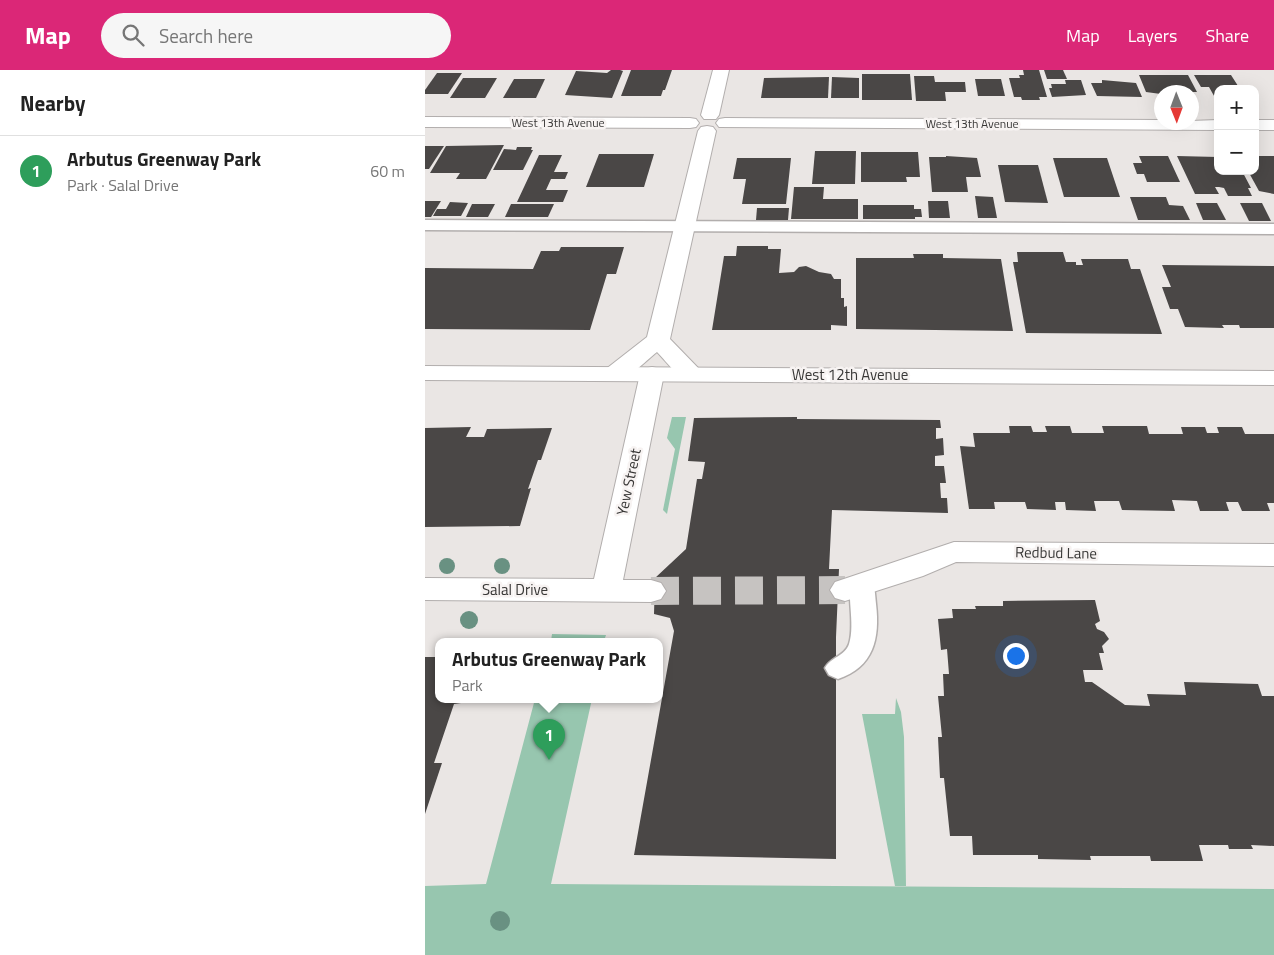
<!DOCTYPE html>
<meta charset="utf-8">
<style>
:root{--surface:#fff;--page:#f6f6f6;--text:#222;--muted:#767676;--line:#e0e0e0;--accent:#db2777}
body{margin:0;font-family:"Titillium Web",sans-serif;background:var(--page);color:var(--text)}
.controls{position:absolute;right:15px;top:15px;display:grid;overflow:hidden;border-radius:10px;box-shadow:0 5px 20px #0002}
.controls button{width:45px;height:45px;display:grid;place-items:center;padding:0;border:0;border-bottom:1px solid var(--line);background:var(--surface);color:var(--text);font:25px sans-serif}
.compass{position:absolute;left:729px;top:15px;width:45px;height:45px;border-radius:50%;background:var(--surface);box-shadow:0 5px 20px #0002;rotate:179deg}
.you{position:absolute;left:590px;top:585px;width:18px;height:18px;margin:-12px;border:4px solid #fff;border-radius:50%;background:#1a73e8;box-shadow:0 0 0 8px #1a73e833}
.badge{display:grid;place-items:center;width:32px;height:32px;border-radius:50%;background:var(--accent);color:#fff;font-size:16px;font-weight:700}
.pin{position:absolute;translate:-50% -41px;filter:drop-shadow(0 1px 2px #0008)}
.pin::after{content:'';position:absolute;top:26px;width:18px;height:15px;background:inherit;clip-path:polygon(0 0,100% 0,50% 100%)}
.popup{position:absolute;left:10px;top:568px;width:228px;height:65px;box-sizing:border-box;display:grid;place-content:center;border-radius:10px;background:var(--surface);filter:drop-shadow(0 1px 4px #0005);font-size:16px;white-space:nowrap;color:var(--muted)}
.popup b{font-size:19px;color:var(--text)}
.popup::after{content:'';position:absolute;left:50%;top:100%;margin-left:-10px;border:10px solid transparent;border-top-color:var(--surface)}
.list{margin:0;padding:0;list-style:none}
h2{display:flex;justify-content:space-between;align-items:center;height:65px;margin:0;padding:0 20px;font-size:21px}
h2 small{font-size:16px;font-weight:400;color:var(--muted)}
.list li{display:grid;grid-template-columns:32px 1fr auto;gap:15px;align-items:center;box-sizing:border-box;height:70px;padding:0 20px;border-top:1px solid var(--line)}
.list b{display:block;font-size:19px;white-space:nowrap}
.list p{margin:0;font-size:16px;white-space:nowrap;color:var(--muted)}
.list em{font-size:16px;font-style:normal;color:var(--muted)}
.icon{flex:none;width:28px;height:28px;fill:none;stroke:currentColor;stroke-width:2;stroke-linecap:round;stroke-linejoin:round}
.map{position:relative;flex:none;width:849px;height:885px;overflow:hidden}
header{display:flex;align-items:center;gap:30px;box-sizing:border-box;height:70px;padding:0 25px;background:var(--accent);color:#fff}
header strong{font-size:24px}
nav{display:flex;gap:28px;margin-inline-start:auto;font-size:18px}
.search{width:350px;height:45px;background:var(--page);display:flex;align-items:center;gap:12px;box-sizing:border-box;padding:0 18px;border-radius:28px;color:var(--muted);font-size:19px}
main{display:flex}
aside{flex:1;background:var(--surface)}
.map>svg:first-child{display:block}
.green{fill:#97c6af}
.building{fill:#4a4746}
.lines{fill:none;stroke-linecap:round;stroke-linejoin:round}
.street-tunnel{stroke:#c6c3c1;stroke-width:28;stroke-dasharray:28 14;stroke-linecap:butt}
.lane-casing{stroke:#b2aead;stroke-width:3}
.street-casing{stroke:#b2aead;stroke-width:2}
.secondary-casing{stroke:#b2aead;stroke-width:2}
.lane{fill:#fff;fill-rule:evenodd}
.street{fill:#fff;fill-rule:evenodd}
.secondary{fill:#fff;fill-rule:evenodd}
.tree{fill:#699182}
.labels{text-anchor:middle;stroke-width:5;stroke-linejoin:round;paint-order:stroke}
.far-street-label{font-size:12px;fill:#383736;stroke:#f7f3f2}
.street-label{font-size:15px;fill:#383736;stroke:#f7f3f2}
</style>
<header>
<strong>Map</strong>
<div class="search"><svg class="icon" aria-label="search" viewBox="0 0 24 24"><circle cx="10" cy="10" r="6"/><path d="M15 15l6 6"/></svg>Search here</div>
<nav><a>Map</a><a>Layers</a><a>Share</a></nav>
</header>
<main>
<aside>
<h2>Nearby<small></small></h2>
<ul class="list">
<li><span class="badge" style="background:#2e9e5b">1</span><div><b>Arbutus Greenway Park</b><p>Park · Salal Drive</p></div><em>60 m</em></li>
</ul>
</aside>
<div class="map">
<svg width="849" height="885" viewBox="0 0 849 885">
<rect width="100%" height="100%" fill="#eae6e4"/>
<g class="green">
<path d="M 247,347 L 261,347 L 242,444 L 238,440 L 250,379 L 242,368 Z"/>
<path d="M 127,564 L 181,565 L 179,571 L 126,571 Z"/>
<path d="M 471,628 L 476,642 L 479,667 L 481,816 L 470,816 L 437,644 L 470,644 Z"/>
<path d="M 110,629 L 167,629 L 126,814 L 849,819 L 849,885 L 0,885 L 0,816 L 61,814 Z"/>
</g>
<g class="building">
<path d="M 195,0 L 198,1 L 187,28 L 140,25 L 151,1 L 182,3 L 186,0 Z"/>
<path d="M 206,0 L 247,0 L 240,20 L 238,20 L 236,26 L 196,26 Z"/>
<path d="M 598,0 L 614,0 L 622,27 L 614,27 L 615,30 L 597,30 L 596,27 L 589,27 L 584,8 L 595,8 L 594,5 L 599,5 Z"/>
<path d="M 619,0 L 638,0 L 642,9 L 622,9 Z"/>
<path d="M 12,3 L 37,3 L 23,24 L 0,24 L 0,20 Z"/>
<path d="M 437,4 L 485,4 L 487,30 L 437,30 Z"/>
<path d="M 714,5 L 763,5 L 772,22 L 736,22 L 736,24 L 721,22 Z"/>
<path d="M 769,5 L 806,5 L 815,19 L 793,19 L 793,33 L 784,17 L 776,17 Z"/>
<path d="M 489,6 L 509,6 L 510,12 L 540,12 L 541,22 L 520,22 L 521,31 L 491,31 Z"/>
<path d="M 404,7 L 403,28 L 336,28 L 339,8 Z"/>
<path d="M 407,7 L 434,8 L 434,28 L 406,28 Z"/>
<path d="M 38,8 L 72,8 L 60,28 L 25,28 Z"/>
<path d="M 89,9 L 120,9 L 111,28 L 78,28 Z"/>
<path d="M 550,9 L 576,9 L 580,26 L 553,26 Z"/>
<path d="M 640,10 L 656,10 L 661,25 L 627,27 L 624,18 L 627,18 L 626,14 L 641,14 Z"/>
<path d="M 677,10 L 711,13 L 717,27 L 672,26 L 666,13 L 677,13 Z"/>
<path d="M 79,75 L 61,109 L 31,109 L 35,103 L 5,103 L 21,76 Z"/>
<path d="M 0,76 L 19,76 L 4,99 L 0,99 Z"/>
<path d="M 92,77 L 107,77 L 106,80 L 108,80 L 98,100 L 68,100 L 79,79 L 91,80 Z"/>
<path d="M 390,81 L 431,81 L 430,114 L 387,114 Z"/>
<path d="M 436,82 L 493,82 L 495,107 L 481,107 L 482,112 L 436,112 Z"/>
<path d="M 174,84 L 229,84 L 219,117 L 161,117 Z"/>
<path d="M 114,85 L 137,85 L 129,102 L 143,102 L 140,109 L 126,109 L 121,120 L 143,120 L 138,132 L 92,132 Z"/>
<path d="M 521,86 L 552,88 L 556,107 L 541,107 L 543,122 L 507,122 L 504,87 L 521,87 Z"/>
<path d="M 714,86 L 743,86 L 755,112 L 722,112 L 719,104 L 712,104 L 708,93 L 717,93 Z"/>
<path d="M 752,86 L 793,87 L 793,101 L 817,101 L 826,118 L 823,118 L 827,126 L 803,126 L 799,118 L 794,117 L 790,117 L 794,124 L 770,124 Z"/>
<path d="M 830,86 L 849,86 L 849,124 L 834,121 L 823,101 L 830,101 Z"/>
<path d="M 312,88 L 366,88 L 361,134 L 317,134 L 321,109 L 308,109 Z"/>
<path d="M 628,88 L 682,88 L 695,127 L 639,127 Z"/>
<path d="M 573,95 L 613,95 L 623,133 L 580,132 Z"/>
<path d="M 369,117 L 399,117 L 398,129 L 433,129 L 433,149 L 366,149 Z"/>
<path d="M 550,126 L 568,127 L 572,148 L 553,148 Z"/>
<path d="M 705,127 L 741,127 L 744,135 L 758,136 L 765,150 L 713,150 Z"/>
<path d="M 0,131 L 16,131 L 6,147 L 0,147 Z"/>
<path d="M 503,131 L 523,131 L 525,148 L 504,148 Z"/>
<path d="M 25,132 L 43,133 L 36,146 L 8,146 L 12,139 L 21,139 Z"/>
<path d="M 771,133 L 792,133 L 801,150 L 778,150 Z"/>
<path d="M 815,133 L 837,133 L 846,151 L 824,151 Z"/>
<path d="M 47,134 L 70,134 L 63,147 L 41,147 Z"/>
<path d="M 86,134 L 129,134 L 123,147 L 80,147 Z"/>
<path d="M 438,135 L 489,135 L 489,139 L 496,139 L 497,147 L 490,147 L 490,149 L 438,149 Z"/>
<path d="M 332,138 L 364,138 L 363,150 L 331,150 Z"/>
<path d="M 312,176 L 343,176 L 343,179 L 356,179 L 354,203 L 369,202 L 374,197 L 381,196 L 394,202 L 406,204 L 409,209 L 416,209 L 416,228 L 419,228 L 419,237 L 422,236 L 422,256 L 406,255 L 406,260 L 287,260 L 299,186 L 311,186 Z"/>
<path d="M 136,177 L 199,177 L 191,204 L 182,204 L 165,260 L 0,259 L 0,198 L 108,199 L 116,181 L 134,181 Z"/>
<path d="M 592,182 L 638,182 L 641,192 L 651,192 L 651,195 L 658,195 L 656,189 L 703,189 L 706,199 L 715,199 L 737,264 L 601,263 L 588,192 L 593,192 Z"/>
<path d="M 488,184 L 518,184 L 518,188 L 576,189 L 588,261 L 431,259 L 431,188 L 489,188 Z"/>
<path d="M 737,195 L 849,196 L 849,258 L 815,258 L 814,255 L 797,255 L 799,258 L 760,257 L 753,239 L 745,239 L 737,217 L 746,217 Z"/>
<path d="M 372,347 L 372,349 L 515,350 L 516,358 L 511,358 L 511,369 L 518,368 L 519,385 L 510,386 L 510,396 L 519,396 L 521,413 L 515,413 L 516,428 L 522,428 L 523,443 L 407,440 L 404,499 L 414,499 L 411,567 L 411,789 L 209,785 L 249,561 L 245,548 L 229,544 L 230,508 L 261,479 L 272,409 L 277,409 L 280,392 L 263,391 L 269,348 Z"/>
<path d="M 584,356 L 606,356 L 608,362 L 622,362 L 620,356 L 645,356 L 647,363 L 679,363 L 677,356 L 722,356 L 724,364 L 758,364 L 756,357 L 780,357 L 782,363 L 794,363 L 792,357 L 817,357 L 820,364 L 849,364 L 849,433 L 842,433 L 845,441 L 817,441 L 813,432 L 801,432 L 804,441 L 775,441 L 772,431 L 747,430 L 750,441 L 697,440 L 694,431 L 669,431 L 671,441 L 641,440 L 640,432 L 630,432 L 631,440 L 602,439 L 600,432 L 569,432 L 570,439 L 544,439 L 535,376 L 550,377 L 548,363 L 585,363 Z"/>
<path d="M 46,357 L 41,367 L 59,367 L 62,359 L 127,358 L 116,390 L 113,390 L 103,419 L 106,418 L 95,456 L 0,457 L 0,358 Z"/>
<path d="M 670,530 L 675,551 L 670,554 L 672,559 L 679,562 L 684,569 L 677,576 L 679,583 L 674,583 L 678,600 L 658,600 L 660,612 L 667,612 L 700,635 L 725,636 L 722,624 L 761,625 L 759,612 L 833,614 L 837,626 L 849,626 L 849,776 L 826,775 L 828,779 L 804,779 L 803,775 L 774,775 L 778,791 L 726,791 L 725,786 L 665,786 L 666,790 L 613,789 L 613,785 L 548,785 L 547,766 L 525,766 L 519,708 L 515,708 L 513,667 L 517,667 L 513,626 L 519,626 L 518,604 L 524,604 L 522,579 L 516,580 L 513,549 L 528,548 L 527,539 L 551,539 L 550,536 L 578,536 L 578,531 Z"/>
<path d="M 14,582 L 14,629 L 37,629 L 36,633 L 29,634 L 9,693 L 17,693 L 0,744 L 0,587 L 12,587 Z"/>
</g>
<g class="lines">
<path class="street-tunnel" d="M 226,521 L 420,520"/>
<g class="lane-casing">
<g id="lane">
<path d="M 0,150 L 849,154 L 849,164 L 0,160 Z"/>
<path d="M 437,505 L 446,508 C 450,516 450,524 451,534 C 455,568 449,597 413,609 L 404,605 L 400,598 C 406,587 420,586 424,574 C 431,553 420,522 428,508 Z"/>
</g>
</g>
<g class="street-casing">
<g id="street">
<path d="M 288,0 L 304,0 L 294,45 L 291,49 L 279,49 L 276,45 Z"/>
<path d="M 0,47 L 265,48 L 271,49 L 274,53 L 271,57 L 265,58 L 0,57 Z"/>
<path d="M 300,48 L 736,50 L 736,52 L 793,50 L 793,60 L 294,57 L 291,53 L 294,49 Z"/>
<rect x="830" y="50" width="19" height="10"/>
<path d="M 282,56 L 288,57 L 291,61 L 245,269 L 279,304 L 275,309 C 255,314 245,295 232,282 C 217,294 200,314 181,309 L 177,304 L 181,299 L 222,267 L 273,61 L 276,57 Z"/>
<path d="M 227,297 L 235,299 L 239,304 L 198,510 L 226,510 L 236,513 L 241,521 L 236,529 L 226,532 L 0,530 L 0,508 L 169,509 L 215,304 L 219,299 Z"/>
<path d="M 529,472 L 849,474 L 849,496 L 531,492 L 498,506 L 420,531 L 410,528 L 405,520 L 410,512 Z"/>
</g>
</g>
<g class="secondary-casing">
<path id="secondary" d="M 0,296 L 849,301 L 849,315 L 0,310 Z"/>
</g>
<use href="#lane" class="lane"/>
<use href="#street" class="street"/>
<use href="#secondary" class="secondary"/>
</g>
<g class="tree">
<circle cx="22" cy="496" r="8"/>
<circle cx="77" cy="496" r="8"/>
<circle cx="44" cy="550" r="9"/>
<circle cx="75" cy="851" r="10"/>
</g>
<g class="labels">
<g class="far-street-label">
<text x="133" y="57">West 13th Avenue</text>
<text x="547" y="58">West 13th Avenue</text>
</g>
<g class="street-label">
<text x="425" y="310">West 12th Avenue</text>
<text transform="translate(204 412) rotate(-78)" y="5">Yew Street</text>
<text transform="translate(631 483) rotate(1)" y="5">Redbud Lane</text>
<text x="90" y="525">Salal Drive</text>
</g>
</g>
</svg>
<div class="controls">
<button>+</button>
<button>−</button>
</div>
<svg class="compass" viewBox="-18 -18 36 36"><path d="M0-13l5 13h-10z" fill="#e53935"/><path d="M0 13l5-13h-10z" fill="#767676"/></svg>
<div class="you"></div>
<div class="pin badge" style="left:124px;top:690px;background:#2e9e5b">1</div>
<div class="popup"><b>Arbutus Greenway Park</b>Park</div>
</div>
</main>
